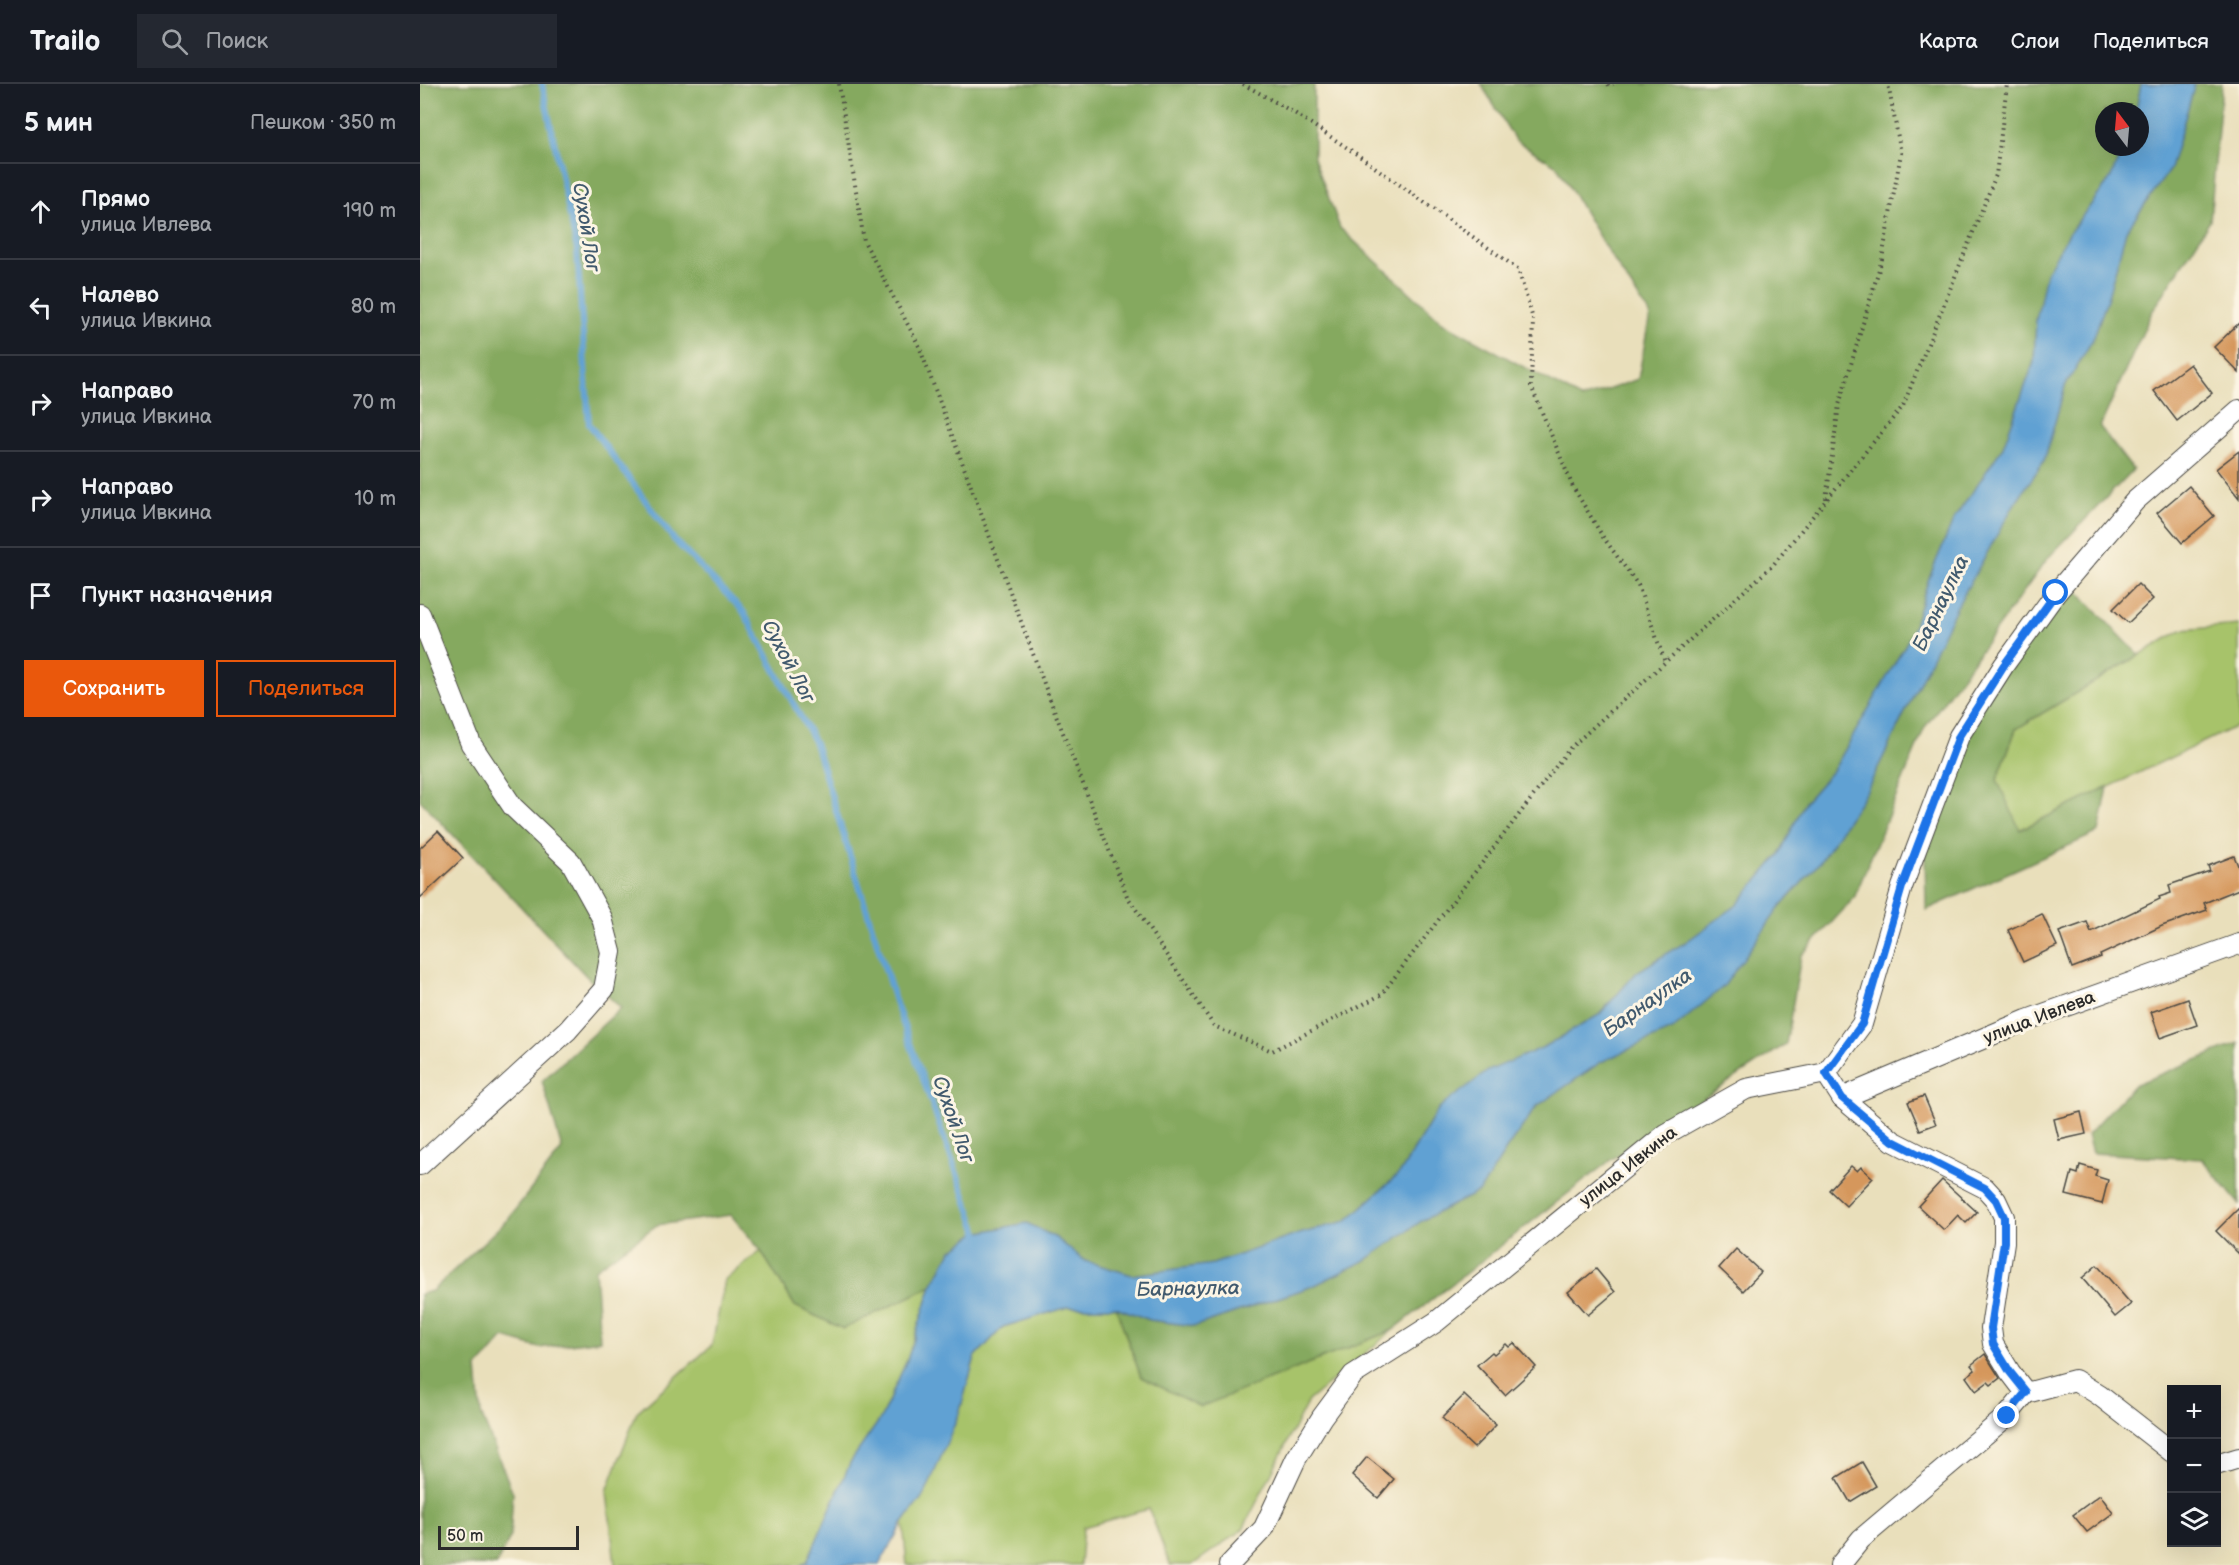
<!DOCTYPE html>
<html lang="ru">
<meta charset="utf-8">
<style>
:root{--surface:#171b24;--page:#242831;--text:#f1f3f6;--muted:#9ea1a6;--line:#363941;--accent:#ea580c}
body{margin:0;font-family:"Balsamiq Sans",sans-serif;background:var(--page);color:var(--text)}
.controls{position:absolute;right:18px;bottom:18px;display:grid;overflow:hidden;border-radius:0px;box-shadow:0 6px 24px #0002}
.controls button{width:54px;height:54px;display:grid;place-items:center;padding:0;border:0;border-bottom:2px solid var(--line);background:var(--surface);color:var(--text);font:30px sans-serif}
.compass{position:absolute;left:1675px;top:18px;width:54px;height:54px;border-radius:50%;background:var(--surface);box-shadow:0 6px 24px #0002;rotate:344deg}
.scale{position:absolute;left:18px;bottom:15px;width:141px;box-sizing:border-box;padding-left:6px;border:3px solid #2b2b2b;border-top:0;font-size:16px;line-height:21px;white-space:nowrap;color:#2b2b2b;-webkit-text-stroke:4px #fcf5e5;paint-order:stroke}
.stop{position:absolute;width:18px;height:18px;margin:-14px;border:4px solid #1a73e8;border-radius:50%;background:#fff}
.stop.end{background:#1a73e8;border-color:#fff;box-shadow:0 2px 6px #0008}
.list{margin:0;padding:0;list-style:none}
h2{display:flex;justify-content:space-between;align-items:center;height:78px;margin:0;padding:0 24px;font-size:26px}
h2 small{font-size:20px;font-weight:400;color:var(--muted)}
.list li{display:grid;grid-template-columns:39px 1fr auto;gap:18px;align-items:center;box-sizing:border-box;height:96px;padding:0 24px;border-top:2px solid var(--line)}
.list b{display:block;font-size:22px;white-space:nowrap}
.list p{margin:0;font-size:20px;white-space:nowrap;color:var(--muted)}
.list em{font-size:20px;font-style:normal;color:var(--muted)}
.actions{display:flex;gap:12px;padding:18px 24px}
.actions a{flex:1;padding:14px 0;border:2px solid var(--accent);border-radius:0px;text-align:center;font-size:21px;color:var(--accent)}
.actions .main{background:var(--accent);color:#fff}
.icon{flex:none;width:33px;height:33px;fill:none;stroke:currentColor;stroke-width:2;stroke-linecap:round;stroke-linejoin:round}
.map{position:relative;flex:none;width:1819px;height:1481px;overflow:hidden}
header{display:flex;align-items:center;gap:36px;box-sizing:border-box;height:84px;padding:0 30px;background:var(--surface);border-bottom:2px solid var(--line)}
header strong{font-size:28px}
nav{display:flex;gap:33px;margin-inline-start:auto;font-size:21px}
.search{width:420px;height:54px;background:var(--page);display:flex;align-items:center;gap:15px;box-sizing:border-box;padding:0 21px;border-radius:0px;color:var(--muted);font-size:22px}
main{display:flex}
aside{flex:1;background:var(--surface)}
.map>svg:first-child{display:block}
.green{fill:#a7c36a;stroke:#69774a;stroke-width:1.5}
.forest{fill:#85a95e;stroke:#586a44;stroke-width:1.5}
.water{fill:#61a1d3;stroke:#46667f;stroke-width:1.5}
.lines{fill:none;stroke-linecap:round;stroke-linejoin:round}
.stream{stroke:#61a1d3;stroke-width:6}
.building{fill:#d5975b}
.minor-casing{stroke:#484641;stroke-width:22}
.path{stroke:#484641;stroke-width:4;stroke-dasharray:1.5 4.5;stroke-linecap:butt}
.minor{stroke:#fff;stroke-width:20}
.route{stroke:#1a73e8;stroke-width:8}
.labels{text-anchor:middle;stroke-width:6;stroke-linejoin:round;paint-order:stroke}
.street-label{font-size:18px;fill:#2b2b2b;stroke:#fcf5e5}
.water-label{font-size:20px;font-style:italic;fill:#415a6e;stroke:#fcf5e5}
</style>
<header>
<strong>Trailo</strong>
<div class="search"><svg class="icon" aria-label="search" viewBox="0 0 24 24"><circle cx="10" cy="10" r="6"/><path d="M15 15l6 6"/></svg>Поиск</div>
<nav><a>Карта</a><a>Слои</a><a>Поделиться</a></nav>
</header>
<main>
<aside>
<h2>5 мин<small>Пешком · 350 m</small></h2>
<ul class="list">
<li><svg class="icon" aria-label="ahead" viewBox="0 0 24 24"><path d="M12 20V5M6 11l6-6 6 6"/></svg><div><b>Прямо</b><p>улица Ивлева</p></div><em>190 m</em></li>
<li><svg class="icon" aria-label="left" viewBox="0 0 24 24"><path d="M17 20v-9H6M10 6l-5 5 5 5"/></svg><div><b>Налево</b><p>улица Ивкина</p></div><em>80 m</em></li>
<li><svg class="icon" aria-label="right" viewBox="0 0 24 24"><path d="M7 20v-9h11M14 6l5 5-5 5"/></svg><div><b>Направо</b><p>улица Ивкина</p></div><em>70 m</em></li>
<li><svg class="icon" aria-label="right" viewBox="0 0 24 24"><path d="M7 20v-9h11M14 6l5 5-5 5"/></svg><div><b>Направо</b><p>улица Ивкина</p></div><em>10 m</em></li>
<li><svg class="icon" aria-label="arrive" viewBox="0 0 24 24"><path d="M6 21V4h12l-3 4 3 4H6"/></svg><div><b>Пункт назначения</b></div></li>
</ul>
<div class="actions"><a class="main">Сохранить</a><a>Поделиться</a></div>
</aside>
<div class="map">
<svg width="1819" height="1481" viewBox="0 0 1819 1481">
<rect width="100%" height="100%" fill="#fcf5e5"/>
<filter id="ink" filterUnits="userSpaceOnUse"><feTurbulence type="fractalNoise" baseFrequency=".0167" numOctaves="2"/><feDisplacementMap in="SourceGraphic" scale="12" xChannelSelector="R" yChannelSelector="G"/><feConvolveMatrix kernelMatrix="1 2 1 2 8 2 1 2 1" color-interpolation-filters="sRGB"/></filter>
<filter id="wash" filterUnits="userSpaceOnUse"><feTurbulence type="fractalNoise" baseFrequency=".008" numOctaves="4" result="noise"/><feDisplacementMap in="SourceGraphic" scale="24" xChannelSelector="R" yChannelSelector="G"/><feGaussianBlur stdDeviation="1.35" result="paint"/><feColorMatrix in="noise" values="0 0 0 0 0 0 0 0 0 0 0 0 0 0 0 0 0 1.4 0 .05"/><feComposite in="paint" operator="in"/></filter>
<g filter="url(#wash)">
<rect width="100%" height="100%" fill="#e9dfbb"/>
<g class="green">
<path d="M 1819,541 L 1819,641 L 1599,746 L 1577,696 L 1596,645 L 1761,546 Z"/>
<path d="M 341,1167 L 375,1222 L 423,1245 L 512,1202 L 487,1276 L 461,1334 L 431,1377 L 387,1478 L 381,1481 L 195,1481 L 187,1407 L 217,1328 L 292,1261 L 305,1196 Z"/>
<path d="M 648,1223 L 696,1223 L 721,1293 L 780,1322 L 973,1246 L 888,1317 L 823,1445 L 772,1481 L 750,1481 L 729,1425 L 663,1443 L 660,1481 L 487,1481 L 483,1439 L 506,1408 L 539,1330 L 555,1273 L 583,1243 Z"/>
</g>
<g class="forest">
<path d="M 0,0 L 894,0 L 894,74 L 920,144 L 1022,238 L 1162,315 L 1218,295 L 1230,231 L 1187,166 L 1137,82 L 1095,56 L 1061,0 L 1721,0 L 1716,27 L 1684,27 L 1684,63 L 1704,63 L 1689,97 L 1650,148 L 1616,237 L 1614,278 L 1583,363 L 1534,435 L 1509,494 L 1491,551 L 1414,685 L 1385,718 L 1359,771 L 1317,821 L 1266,858 L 1217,888 L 1179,931 L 1019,1024 L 980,1089 L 926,1137 L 879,1150 L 793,1180 L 712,1191 L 665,1177 L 636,1154 L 607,1139 L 556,1149 L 531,1167 L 512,1202 L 423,1245 L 375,1222 L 341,1167 L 311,1131 L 237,1141 L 175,1185 L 180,1256 L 119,1264 L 84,1254 L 57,1284 L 61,1330 L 93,1409 L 90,1454 L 76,1481 L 0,1481 L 0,1210 L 12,1207 L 88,1135 L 142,1065 L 122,997 L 201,924 L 169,895 L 0,716 Z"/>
<path d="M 1775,0 L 1802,0 L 1790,137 L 1732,228 L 1680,343 L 1713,386 L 1628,474 L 1505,643 L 1434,814 L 1381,872 L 1366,960 L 1192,1075 L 973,1246 L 780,1323 L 721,1293 L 696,1223 L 730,1236 L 775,1242 L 893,1202 L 946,1176 L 1003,1136 L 1060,1107 L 1087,1064 L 1117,1022 L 1181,978 L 1253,945 L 1400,778 L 1446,708 L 1536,524 L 1595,419 L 1624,377 L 1645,302 L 1673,255 L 1687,216 L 1706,147 L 1750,85 Z"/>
<path d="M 1647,497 L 1719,571 L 1596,645 L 1577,696 L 1600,746 L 1688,703 L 1679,748 L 1506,826 L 1505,767 L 1548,638 Z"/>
<path d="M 1819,959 L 1819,1120 L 1782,1075 L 1672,1069 L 1667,1051 L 1714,1001 Z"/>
</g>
<path class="water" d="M 1721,0 L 1775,0 L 1750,85 L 1706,147 L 1687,216 L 1673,255 L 1645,302 L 1624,377 L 1595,419 L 1536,524 L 1446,708 L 1400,778 L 1360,823 L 1304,902 L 1253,945 L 1181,978 L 1117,1022 L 1087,1064 L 1060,1107 L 1003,1136 L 946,1176 L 893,1202 L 775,1242 L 730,1236 L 696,1223 L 648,1223 L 583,1243 L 555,1273 L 539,1330 L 506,1408 L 483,1439 L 459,1481 L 381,1481 L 387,1478 L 431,1377 L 461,1334 L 487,1276 L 512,1202 L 531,1167 L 556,1149 L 607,1139 L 636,1154 L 665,1177 L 712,1191 L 793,1180 L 879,1150 L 926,1137 L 980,1089 L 1019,1024 L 1068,987 L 1126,962 L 1179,931 L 1217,888 L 1266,858 L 1317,821 L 1359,771 L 1385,718 L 1414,685 L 1491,551 L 1509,494 L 1534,435 L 1583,363 L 1614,278 L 1616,237 L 1626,189 L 1650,148 L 1689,97 L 1704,63 L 1720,63 L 1720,27 L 1716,27 Z"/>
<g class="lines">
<path class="stream" d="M 122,0 L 157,166 L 169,340 L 255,457 L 323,527 L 395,659 L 476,920 L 560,1154"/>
</g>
<g id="blocks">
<g class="building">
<path d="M 1819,239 L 1819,289 L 1794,263 Z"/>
<path d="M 1770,280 L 1792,309 L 1757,337 L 1734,307 Z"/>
<path d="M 1819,367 L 1819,414 L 1796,385 Z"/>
<path d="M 1769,402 L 1794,432 L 1762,459 L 1737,429 Z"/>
<path d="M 1718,500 L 1733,515 L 1708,539 L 1693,525 Z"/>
<path d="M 18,747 L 43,774 L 0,814 L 0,764 Z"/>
<path d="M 1814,772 L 1819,784 L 1819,805 L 1784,819 L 1787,826 L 1742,842 L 1680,871 L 1681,873 L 1652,884 L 1639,848 L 1667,838 L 1671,848 L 1740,815 L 1739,813 L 1751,809 L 1749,801 L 1790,787 L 1788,782 Z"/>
<path d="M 1622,830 L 1637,862 L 1603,878 L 1588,846 Z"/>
<path d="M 1768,915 L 1777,941 L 1740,954 L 1731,928 Z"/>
<path d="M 1504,1012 L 1516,1040 L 1500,1046 L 1488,1018 Z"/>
<path d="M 1661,1028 L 1666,1050 L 1639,1056 L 1634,1035 Z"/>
<path d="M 1660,1081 L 1677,1086 L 1675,1092 L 1688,1096 L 1682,1120 L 1646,1111 L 1652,1088 L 1658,1090 Z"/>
<path d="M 1431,1082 L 1437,1087 L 1441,1083 L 1453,1094 L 1426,1122 L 1409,1106 Z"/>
<path d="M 1522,1096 L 1557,1128 L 1546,1139 L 1538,1131 L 1524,1146 L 1498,1122 Z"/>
<path d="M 1819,1124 L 1819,1170 L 1796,1147 Z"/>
<path d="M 1316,1165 L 1341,1188 L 1323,1207 L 1299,1184 Z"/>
<path d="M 1677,1181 L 1711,1220 L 1695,1233 L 1662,1194 Z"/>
<path d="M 1176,1185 L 1195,1208 L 1168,1231 L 1148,1208 Z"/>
<path d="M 1094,1259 L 1116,1283 L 1085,1311 L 1057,1281 L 1072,1268 L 1074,1270 L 1086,1260 L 1089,1263 Z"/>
<path d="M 1565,1270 L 1580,1294 L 1571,1301 L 1568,1298 L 1556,1307 L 1546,1293 L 1555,1286 L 1551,1281 Z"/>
<path d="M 1044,1311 L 1076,1341 L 1054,1364 L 1022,1334 Z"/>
<path d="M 947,1373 L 974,1395 L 958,1414 L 932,1391 Z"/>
<path d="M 1442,1378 L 1456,1402 L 1430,1418 L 1416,1394 Z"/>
<path d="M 1680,1411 L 1693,1429 L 1667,1448 L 1653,1431 Z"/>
</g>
</g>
</g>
<g filter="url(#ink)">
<use href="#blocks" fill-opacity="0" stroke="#484641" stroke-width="1.5"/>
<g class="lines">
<g class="minor-casing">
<g id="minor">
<path d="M 0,530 L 51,660 L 93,723 L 151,778 L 182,834 L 191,868 L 184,905 L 148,946 L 0,1081"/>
<path d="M 1406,989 L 1442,940 L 1482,803 L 1539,652 L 1584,581 L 1636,509 L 1715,417 L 1819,326"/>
<path d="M 1406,989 L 1422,1014 L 1473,1057 L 1565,1104 L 1576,1116 L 1584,1133 L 1584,1158 L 1571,1244 L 1573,1260 L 1590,1288 L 1606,1309 L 1587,1332 L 1441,1455 L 1420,1481"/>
<path d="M 1422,1014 L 1607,936 L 1819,860"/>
<path d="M 1606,1309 L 1655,1296 L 1679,1311 L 1752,1368"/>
<path d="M 1796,1381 L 1819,1374"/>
<path d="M 809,1481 L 844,1444 L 876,1375 L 902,1333 L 933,1291 L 1016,1238 L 1246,1050 L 1326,1005 L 1406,989"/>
</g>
</g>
<g class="path">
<path d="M 419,0 L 444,157 L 499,262 L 629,613 L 707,812 L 794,942 L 852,967 L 961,911 L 1150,664 L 1353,481 L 1483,322 L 1576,91 L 1587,0"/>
<path d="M 823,0 L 873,28 L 935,69 L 1098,185 L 1113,235 L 1111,302 L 1153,403 L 1183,453 L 1218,501 L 1245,578"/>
<path d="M 1188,0 L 1190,2 L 1193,0"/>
<path d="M 1406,415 L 1419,321 L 1462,175 L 1481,69 L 1468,0"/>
</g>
<use href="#minor" class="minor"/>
</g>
</g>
<g class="lines" filter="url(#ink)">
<path class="route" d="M 1587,1332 L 1606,1308 L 1590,1288 L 1573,1260 L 1571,1244 L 1584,1158 L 1584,1133 L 1576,1116 L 1565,1104 L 1473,1057 L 1422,1014 L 1406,989 L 1442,940 L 1482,803 L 1539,652 L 1584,581 L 1636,509"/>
</g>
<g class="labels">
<g class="street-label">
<text transform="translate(1619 933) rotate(-21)" y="6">улица Ивлева</text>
<text transform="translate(1208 1082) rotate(-38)" y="6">улица Ивкина</text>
</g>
<g class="water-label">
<text transform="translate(167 143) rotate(81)" y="7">Сухой Лог</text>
<text transform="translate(1520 519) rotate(-64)" y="7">Барнаулка</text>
<text transform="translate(369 577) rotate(62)" y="7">Сухой Лог</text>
<text transform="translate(1227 918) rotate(-35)" y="7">Барнаулка</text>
<text transform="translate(534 1035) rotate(71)" y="7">Сухой Лог</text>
<text transform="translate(768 1204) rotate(-1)" y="7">Барнаулка</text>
</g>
</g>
</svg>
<div class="controls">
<button>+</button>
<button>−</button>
<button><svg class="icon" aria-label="layers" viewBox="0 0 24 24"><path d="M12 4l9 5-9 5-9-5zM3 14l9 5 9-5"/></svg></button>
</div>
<svg class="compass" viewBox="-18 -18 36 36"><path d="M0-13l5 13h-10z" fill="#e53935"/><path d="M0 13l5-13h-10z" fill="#9ea1a6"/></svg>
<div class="scale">50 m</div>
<div class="stop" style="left:1636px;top:509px"></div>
<div class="stop end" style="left:1587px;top:1332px"></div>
</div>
</main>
